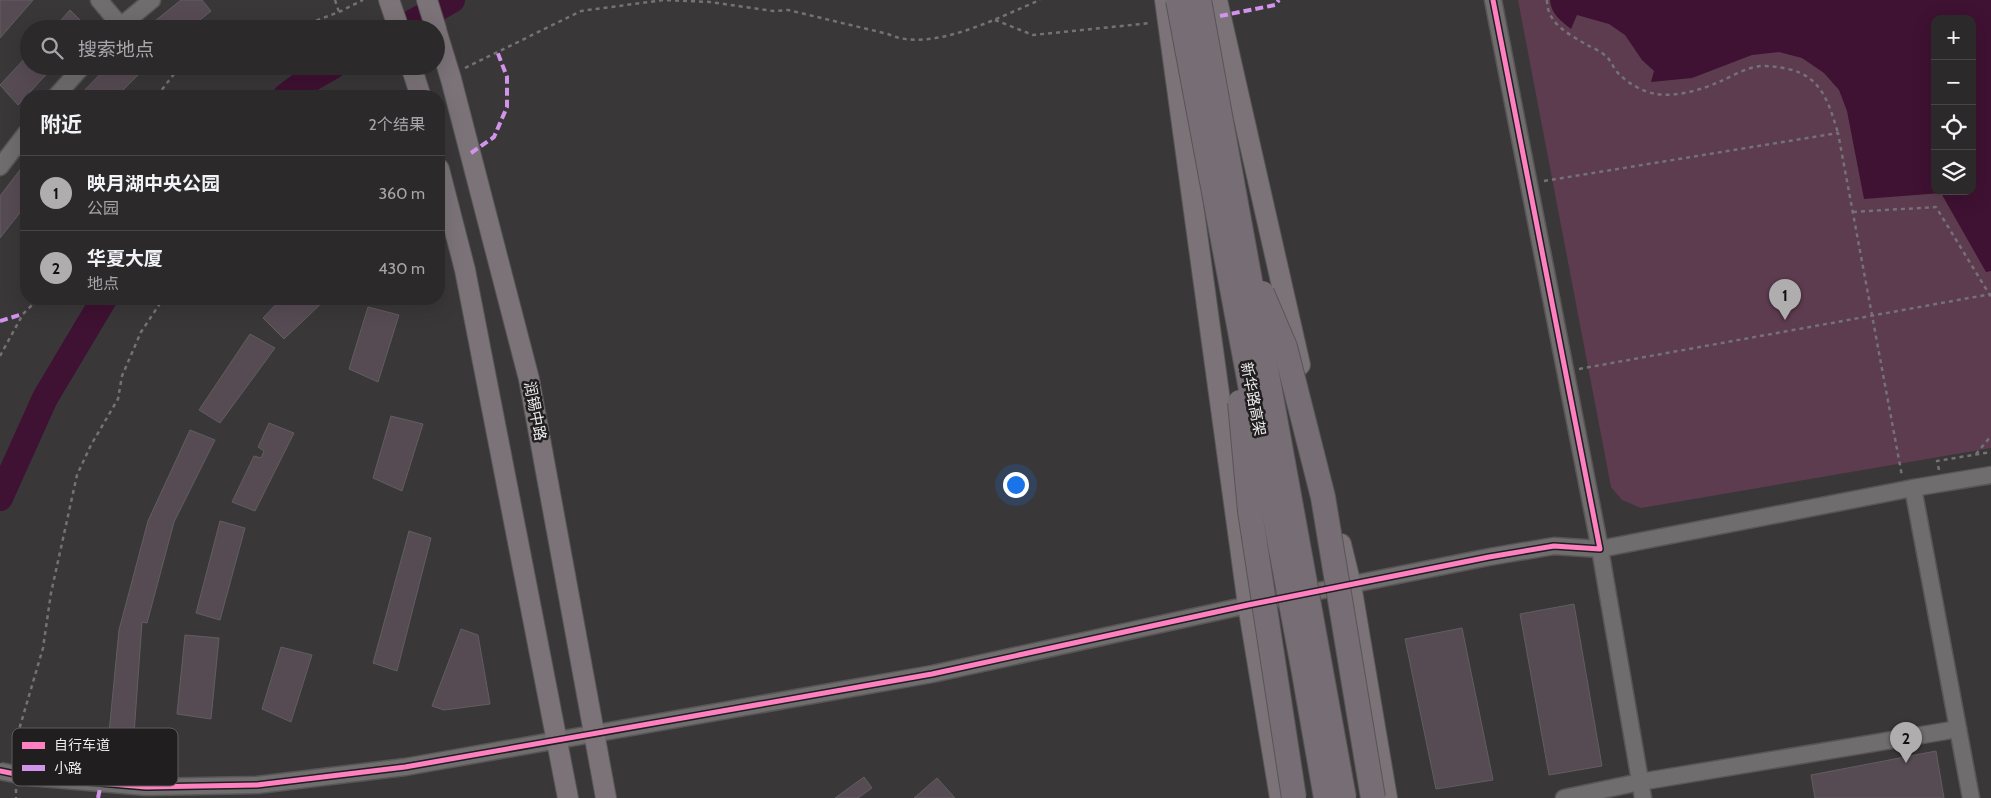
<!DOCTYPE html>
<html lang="zh">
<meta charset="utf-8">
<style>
:root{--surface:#2c292b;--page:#383537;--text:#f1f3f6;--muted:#a6a6a9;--line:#484547;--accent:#b0adaf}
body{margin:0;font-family:Cabin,"Noto Sans SC",sans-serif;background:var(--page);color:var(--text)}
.controls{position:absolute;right:15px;top:15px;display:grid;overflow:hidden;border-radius:10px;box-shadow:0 5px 20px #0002}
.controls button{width:45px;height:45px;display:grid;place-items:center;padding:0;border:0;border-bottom:1px solid var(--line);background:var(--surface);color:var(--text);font:25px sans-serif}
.you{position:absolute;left:1015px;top:484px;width:18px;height:18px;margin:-12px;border:4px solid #fff;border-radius:50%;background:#1a73e8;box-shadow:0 0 0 8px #1a73e833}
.badge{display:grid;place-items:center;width:32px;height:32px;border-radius:50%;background:var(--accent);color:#111;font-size:16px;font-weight:700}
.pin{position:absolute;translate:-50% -41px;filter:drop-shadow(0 1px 2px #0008)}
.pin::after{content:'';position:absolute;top:26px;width:18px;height:15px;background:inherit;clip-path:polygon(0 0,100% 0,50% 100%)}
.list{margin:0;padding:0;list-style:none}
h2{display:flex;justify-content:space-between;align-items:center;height:65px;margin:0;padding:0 20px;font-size:21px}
h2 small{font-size:16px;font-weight:400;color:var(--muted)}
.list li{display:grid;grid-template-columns:32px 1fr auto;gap:15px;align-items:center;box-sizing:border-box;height:75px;padding:0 20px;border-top:1px solid var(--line)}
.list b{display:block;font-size:19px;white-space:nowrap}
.list p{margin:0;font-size:16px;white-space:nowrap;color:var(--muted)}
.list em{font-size:16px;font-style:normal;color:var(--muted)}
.icon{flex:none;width:28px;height:28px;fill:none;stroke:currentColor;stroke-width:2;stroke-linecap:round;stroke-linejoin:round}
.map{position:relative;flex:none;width:1991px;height:798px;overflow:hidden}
.search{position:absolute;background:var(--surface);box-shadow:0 5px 20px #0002;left:20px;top:20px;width:425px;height:55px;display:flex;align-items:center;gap:12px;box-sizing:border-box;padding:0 18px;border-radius:28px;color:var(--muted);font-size:19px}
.panel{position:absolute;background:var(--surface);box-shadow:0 5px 20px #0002;left:20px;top:90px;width:425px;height:215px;border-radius:20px}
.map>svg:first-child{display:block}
.green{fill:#5d3c50;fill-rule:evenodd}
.water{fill:#3f1132;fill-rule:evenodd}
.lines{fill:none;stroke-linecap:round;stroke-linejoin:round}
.river{stroke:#3f1132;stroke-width:26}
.building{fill:#574b53;stroke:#605e5f}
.minor-casing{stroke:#575556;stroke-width:19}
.major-casing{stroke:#575556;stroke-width:22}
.path{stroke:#747274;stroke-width:2.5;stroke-dasharray:4 4;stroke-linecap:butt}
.minor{stroke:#6f6d6e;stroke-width:16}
.major{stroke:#7b7378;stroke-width:20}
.minor-bridge-casing{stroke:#575556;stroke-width:19;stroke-linecap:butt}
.major-bridge-casing{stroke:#575556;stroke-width:22;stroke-linecap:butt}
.highway-bridge-casing{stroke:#575556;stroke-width:26;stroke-linecap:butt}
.minor-bridge{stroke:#6f6d6e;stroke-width:16}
.major-bridge{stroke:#7b7378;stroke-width:20}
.highway-bridge{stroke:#776d74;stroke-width:24}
.quiet{stroke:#d193ec;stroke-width:4;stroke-dasharray:8 4;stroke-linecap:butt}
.cycleway-casing{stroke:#201e1f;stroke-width:8}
.cycleway{stroke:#ff80c0;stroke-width:5}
.labels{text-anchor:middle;stroke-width:5;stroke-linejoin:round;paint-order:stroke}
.street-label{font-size:15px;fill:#efecee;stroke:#201e1f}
.key{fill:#201e1f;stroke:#5e5c5d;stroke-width:1}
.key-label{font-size:14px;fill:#efecee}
</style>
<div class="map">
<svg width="1991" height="798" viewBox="0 0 1991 798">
<rect width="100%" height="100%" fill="#3a3739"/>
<path class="green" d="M 1518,0 L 1991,0 L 1991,448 L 1641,508 L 1622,500 L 1611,487 ZM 1935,19 L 1972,19 L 1972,191 L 1935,191 Z"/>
<path class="water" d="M 1550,0 L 1991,0 L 1991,271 L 1986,272 L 1941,193 L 1864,199 L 1847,111 L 1839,90 L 1824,73 L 1802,58 L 1779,52 L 1752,55 L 1692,78 L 1651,82 L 1654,71 L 1642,60 L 1625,35 L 1609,24 L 1577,15 L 1571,29 C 1561,21 1551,14 1550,0 ZM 1935,19 L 1972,19 L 1972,191 L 1935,191 Z"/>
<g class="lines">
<g class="river">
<path d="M 401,29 L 452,0"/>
<path d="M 286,96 L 302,84 L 333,66"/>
<path d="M 0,498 L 45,398 L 104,299"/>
</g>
</g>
<g class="building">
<path d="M 0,0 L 33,0 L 0,38 Z"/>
<path d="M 181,0 L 202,0 L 211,11 L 189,29 L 145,29 Z"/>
<path d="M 70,10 L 89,29 L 53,29 Z"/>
<path d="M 29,54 L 29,66 L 54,66 L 18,105 L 0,85 Z"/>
<path d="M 108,66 L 147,66 L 117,96 L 79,96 Z"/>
<path d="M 26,162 L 26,205 L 0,238 L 0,196 Z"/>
<path d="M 281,299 L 326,299 L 284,339 L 263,318 Z"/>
<path d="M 368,307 L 399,315 L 378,382 L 349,369 Z"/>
<path d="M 250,334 L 275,348 L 220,423 L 199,410 Z"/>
<path d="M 391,416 L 423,424 L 402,491 L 373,478 Z"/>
<path d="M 269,423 L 294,433 L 255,511 L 232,502 L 254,456 L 261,458 L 264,451 L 258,447 Z"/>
<path d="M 190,430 L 215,440 L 174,522 L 147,623 L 142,622 L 134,734 L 109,733 L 119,630 L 148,521 Z"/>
<path d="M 220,521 L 245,528 L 220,620 L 196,613 Z"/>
<path d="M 409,531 L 431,538 L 397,671 L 373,663 Z"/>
<path d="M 1574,604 L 1602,766 L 1549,775 L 1520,614 Z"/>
<path d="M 1462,628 L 1493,780 L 1436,789 L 1405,639 Z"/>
<path d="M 461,629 L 478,635 L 490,704 L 444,710 L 432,706 Z"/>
<path d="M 185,635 L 219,638 L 211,719 L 177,714 Z"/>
<path d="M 281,647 L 312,655 L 291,722 L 262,709 Z"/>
<path d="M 1936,751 L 1944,798 L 1815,798 L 1811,775 Z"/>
<path d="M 864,777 L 872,788 L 858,798 L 835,798 Z"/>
<path d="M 937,778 L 955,798 L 914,798 Z"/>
</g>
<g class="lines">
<g class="minor-casing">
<g id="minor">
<path d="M 99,0 L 120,25"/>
<path d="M 117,29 L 152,0"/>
<path d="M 56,96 L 83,66"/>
<path d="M 0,167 L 26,133"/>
<path d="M 1913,488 L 1971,798"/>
<path d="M 30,777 L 146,787 L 257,785 L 405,767 L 932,674 L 1248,605 L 1489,557 L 1554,546 L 1600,549 L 1493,0"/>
<path d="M 1564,798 L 1640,782 L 1958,729"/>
<path d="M 1643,798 L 1600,549 L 1913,488 L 1991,475"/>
</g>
</g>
<g class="major-casing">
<g id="major">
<path d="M 389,0 L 399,29"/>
<path d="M 427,0 L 436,29"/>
<path d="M 1165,0 L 1248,605 L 1280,798"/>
<path d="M 1217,0 L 1300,365"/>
<path d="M 451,79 L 529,379 L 606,798"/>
<path d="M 439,169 L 465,270 L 568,798"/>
<path d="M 1341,544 L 1351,585 L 1387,798"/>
</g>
</g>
<g class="path">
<path d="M 335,0 L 339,12"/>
<path d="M 1547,0 C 1547,24 1569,34 1587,45 C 1593,48 1602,52 1607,57 C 1612,62 1614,70 1620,75 C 1629,84 1644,92 1656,94 C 1676,97 1701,90 1719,82 C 1732,76 1747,67 1762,66 C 1771,66 1779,67 1788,69 C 1822,76 1829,104 1838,133"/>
<path d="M 995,20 L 1033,35 L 1151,23"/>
<path d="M 294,29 L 339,12 L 363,0"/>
<path d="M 465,68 L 581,11 L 664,0 L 710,2 L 773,11 L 788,10 L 888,34 C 930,54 999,17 1040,0"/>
<path d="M 157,96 L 174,74 L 184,66"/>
<path d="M 1544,181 L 1838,133 L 1902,476"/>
<path d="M 1853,212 L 1936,207 L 1991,297"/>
<path d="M 0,356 L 23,314 L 38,299"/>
<path d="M 1579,369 L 1991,294"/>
<path d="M 1976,454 L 1991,436"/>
<path d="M 1939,470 L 1937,461 L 1991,452"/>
<path d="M 15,759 L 16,740 L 43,648 L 51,593 L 77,475 L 91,445 L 118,399 L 122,376 L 141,332 L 163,299"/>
<path d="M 16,789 L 16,798"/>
</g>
<use href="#minor" class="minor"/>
<use href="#major" class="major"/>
<g class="minor-bridge-casing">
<path id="minor-bridge" d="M 0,771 L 30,777"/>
</g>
<g class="major-bridge-casing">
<g id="major-bridge">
<path d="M 436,30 L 451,79"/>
<path d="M 411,66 L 420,94"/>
</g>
</g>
<g class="highway-bridge-casing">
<g id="highway-bridge">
<path d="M 1178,0 L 1303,667 L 1326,798"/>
<path d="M 1199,0 L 1344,798"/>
<path d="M 1262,293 L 1285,347 L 1323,497 L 1373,798"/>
<path d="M 1240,402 L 1250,511 L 1294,798"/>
</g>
</g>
<use href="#minor-bridge" class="minor-bridge"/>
<use href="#major-bridge" class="major-bridge"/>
<use href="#highway-bridge" class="highway-bridge"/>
<g class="quiet">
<path d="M 1220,16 L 1275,5 L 1279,0"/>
<path d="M 471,153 L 494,137 L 507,107 L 507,77 L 497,51"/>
<path d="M 0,321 L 23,314"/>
<path d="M 98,798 L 101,784"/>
</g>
<g class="cycleway-casing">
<path id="cycleway" d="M 0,771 L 30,777 L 146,787 L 257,785 L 405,767 L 932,674 L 1248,605 L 1489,557 L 1554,546 L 1600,549 L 1493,0"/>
</g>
<use href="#cycleway" class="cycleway"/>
</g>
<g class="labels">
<g class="street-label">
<text transform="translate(1253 399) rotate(79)" y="5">新华路高架</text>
<text transform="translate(535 411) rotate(79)" y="5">润锡中路</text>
</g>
</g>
<rect x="12" y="728" width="166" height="58" rx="8" class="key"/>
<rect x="22" y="742" width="23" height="7" fill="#ff80c0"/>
<rect x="22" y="765" width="23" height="6" fill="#d193ec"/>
<g class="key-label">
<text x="54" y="750">自行车道</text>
<text x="54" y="773">小路</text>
</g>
</svg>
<div class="controls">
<button>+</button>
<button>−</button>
<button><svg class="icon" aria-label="locate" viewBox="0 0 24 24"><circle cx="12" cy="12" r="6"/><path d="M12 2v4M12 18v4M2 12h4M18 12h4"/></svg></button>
<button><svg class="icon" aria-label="layers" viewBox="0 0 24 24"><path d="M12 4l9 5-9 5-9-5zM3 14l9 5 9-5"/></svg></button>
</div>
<div class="you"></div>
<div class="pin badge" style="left:1785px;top:320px">1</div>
<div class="pin badge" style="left:1906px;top:763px">2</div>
<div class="search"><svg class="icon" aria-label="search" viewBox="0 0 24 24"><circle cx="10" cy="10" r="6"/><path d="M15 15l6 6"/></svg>搜索地点</div>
<section class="panel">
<h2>附近<small>2个结果</small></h2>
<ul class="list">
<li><span class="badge">1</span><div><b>映月湖中央公园</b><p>公园</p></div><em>360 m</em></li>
<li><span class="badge">2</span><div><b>华夏大厦</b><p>地点</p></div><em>430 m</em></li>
</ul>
</section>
</div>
